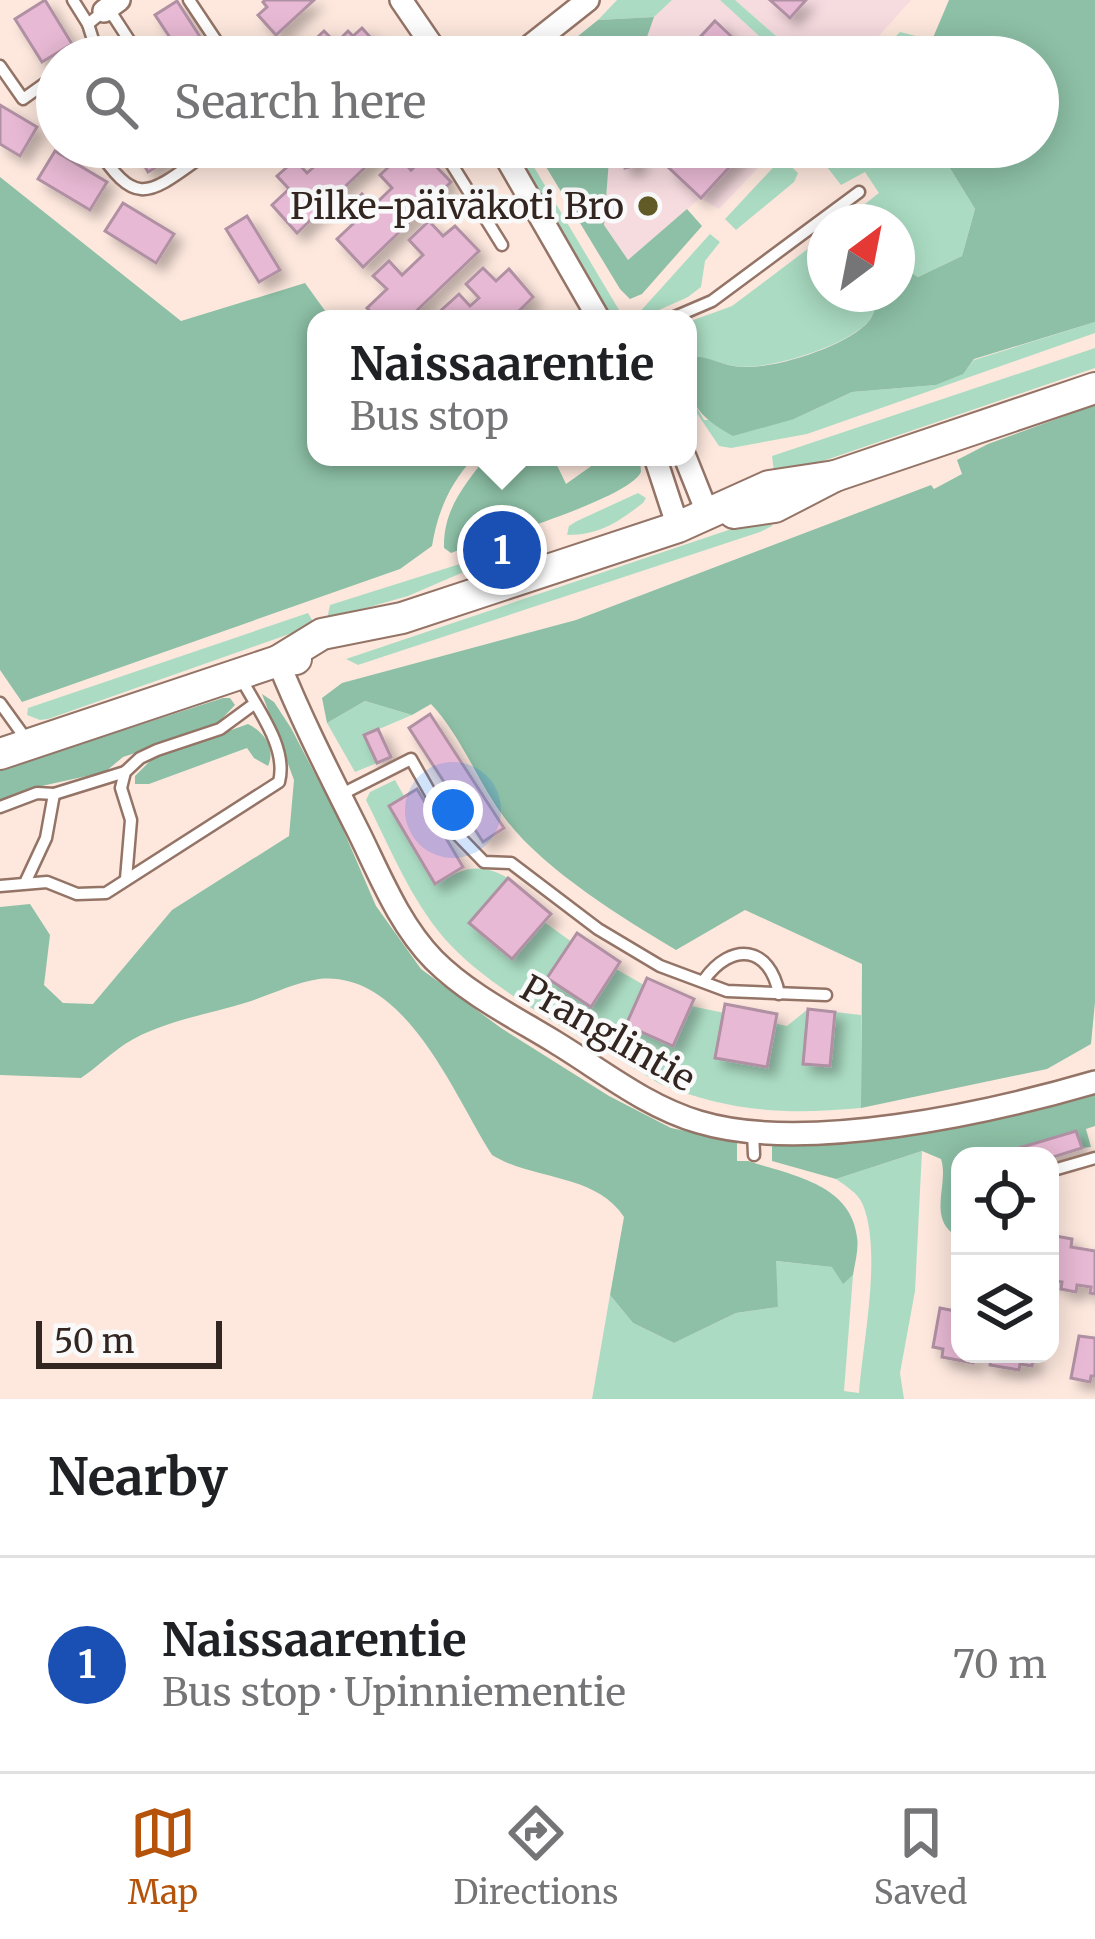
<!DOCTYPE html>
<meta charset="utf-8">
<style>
:root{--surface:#fff;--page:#f2f2f2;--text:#202124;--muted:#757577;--line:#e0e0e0;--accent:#b45309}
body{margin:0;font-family:Merriweather,serif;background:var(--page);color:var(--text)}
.controls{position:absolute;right:36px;bottom:36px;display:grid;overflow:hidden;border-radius:24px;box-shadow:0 6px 30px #0003}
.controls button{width:108px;height:108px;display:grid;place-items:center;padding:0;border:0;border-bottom:3px solid var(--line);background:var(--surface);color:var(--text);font:60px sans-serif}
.compass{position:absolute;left:807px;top:204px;width:108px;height:108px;border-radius:50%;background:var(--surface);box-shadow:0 6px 30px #0003;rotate:32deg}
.scale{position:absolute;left:36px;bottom:30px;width:186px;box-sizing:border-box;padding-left:12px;border:6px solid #332620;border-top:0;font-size:33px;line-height:42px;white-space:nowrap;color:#332620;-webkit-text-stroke:9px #fafafa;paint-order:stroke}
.you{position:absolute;left:453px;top:810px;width:42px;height:42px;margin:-30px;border:9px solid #fff;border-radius:50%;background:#1a73e8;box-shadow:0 0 0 18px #1a73e833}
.badge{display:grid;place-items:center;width:78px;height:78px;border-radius:50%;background:var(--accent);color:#fff;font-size:39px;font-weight:700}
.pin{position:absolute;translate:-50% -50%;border:6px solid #fff;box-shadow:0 3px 12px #0006}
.popup{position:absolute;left:307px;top:310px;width:390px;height:156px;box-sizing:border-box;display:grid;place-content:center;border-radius:24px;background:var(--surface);filter:drop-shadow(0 3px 9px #0005);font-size:39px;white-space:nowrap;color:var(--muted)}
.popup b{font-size:45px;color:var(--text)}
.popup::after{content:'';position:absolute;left:50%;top:100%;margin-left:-24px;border:24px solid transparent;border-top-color:var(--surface)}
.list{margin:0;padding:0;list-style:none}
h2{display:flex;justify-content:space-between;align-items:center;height:156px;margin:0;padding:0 48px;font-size:51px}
h2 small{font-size:39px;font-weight:400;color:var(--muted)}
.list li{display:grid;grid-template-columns:78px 1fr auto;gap:36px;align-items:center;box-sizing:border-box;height:216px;padding:0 48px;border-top:3px solid var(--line)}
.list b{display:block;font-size:45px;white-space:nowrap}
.list p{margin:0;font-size:39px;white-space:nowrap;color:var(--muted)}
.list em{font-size:39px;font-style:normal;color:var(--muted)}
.icon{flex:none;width:66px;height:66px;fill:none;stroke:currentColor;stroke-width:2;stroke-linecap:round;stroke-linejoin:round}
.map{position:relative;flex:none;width:1095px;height:1399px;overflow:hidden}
.search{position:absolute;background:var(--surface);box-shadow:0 6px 30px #0003;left:36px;right:36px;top:36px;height:132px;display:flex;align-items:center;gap:30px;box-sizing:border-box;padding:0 42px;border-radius:66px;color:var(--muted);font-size:45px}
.sheet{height:372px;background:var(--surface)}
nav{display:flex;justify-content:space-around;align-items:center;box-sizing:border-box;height:168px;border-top:3px solid var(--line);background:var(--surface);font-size:33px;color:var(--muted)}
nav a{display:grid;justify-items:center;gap:6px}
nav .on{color:var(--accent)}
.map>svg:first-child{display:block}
.education{fill:#f6dbdf}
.green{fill:#abdcc3}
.forest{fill:#8dc0a6}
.building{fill:#e8b9d4;stroke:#b090a3;stroke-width:3;filter:url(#shadow)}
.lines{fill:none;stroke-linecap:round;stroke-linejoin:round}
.lane-casing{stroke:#947466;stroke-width:15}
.street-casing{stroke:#947466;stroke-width:26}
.secondary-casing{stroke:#947466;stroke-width:34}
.lane{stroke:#fff;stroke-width:10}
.street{stroke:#fff;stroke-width:21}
.secondary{stroke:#fff;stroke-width:30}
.poi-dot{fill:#625a27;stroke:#fafafa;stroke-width:4.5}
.labels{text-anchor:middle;stroke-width:9;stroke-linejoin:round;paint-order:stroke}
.poi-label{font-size:36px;fill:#332620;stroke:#fafafa;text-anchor:end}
.street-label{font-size:36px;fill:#332620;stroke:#fafafa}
</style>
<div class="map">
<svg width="1095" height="1399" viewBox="0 0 1095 1399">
<defs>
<filter id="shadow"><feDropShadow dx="8" dy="8" stdDeviation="6" flood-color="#0004"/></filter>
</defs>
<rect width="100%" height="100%" fill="#fee8de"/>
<g class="education">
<path d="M 672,0 L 720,0 L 782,57 L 640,57 L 654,17 Z"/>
<path d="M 735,0 L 911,0 L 860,57 L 800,57 Z"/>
<path d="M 610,147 L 778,147 L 719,209 L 700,198 L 628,260 L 604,225 Z"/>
</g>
<g class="green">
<path d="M 617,0 L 672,0 L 654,17 L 598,20 Z"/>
<path d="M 720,0 L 735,0 L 800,57 L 782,57 Z"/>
<path d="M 900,32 L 932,40 L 950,57 L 876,57 Z"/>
<path d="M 509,147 L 522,147 L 622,315 L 613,319 Z"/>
<path d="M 796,147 L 937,147 L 975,209 L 962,256 L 918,277 L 897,264 L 897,222 L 842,222 L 879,193 L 865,172 L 841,185 L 817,154 L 807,159 Z"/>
<path d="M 782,158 L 798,173 L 794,182 L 736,230 L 725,219 Z"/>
<path d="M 710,234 L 720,242 L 705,261 L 701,287 L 688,297 L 639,319 L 637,315 Z"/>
<path d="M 825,236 L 825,294 L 878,294 C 876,303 875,314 869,321 C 849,345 766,372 735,366 C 717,363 709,358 688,357 L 688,322 L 732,306 Z"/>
<path d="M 1095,322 L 1095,333 L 807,434 L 731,448 L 719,446 L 688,400 L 688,392 L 704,420 L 794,419 L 852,392 L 936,385 L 962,374 L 974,360 Z"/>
<path d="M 1095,348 L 1095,368 L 782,475 L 774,472 L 772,456 Z"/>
<path d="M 638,493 L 646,498 L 643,503 C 618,522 600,535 567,535 L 569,526 L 577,521 Z"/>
<path d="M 767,517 L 773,522 L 772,526 L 760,532 L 358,665 L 346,659 Z"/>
<path d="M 463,563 L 466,571 L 408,596 L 327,619 L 330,605 Z"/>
<path d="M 308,613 L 315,625 L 48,719 L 40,720 L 27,715 L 28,708 Z"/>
<path d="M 365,701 L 412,715 L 365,735 L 377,763 L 355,772 L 327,723 Z"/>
<path d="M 395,780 L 404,796 L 389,807 L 435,883 C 462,869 479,861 508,878 L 470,924 L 512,959 L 544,922 L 572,942 L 548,978 L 590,1007 L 616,969 L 644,985 L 626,1025 L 691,1006 L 787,1026 L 808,1009 L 803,1063 L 830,1066 L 835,1012 L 861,1015 L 861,1108 C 786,1115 731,1112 660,1084 C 594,1043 494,995 444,938 C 410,898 389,846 366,800 L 370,792 Z"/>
<path d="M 922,1151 L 915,1291 L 900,1373 L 904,1399 L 592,1399 L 610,1295 L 633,1323 L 674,1343 L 736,1313 L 778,1307 L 775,1261 L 833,1267 L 843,1283 L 853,1275 L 844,1391 L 859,1393 C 863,1341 882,1253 863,1205 C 858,1193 846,1186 836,1179 Z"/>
</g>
<g class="forest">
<path d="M 949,0 L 1095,0 L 1095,322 L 974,359 L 963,374 L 936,385 L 852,392 L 794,419 L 733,436 C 694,414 688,402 688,357 C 706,355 717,363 734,366 C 766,373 849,346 869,321 C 875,314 876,303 878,294 L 897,294 L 897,264 L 918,277 L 962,256 L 975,209 L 937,147 L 1038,147 L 1038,57 L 950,57 L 932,40 Z"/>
<path d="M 654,17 L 640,57 L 552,57 L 598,20 Z"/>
<path d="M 534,147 L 610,147 L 604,225 L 628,260 L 687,209 L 702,226 L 642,294 L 630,299 L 620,289 Z"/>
<path d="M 0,177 L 181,321 L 305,283 L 331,319 L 316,319 L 316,457 L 474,457 C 450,484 438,510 432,546 L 400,569 L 22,702 L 0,670 Z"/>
<path d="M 1095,405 L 1095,1002 L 1091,1044 L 1047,1069 L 861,1108 L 862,964 L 745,910 L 676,950 C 622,918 545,870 507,821 C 478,784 463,738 431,704 L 412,715 L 365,701 L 327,723 L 322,698 L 342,683 L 576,620 L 931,485 L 934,489 L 962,474 L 957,460 L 988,444 Z"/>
<path d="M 486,457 L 553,457 L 566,484 L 604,457 L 640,457 L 641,472 C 629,499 485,541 451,553 L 444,548 C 443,510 464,486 486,457 Z"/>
<path d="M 262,694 L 274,702 L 291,728 L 339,820 L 376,906 L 421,969 L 501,1028 L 609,1096 L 671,1128 L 737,1142 L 737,1161 L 748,1161 C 791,1175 851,1184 857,1237 C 859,1248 855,1263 853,1275 L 843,1284 L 832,1267 L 776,1261 L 778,1307 L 736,1313 L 674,1343 L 633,1323 L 610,1295 L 624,1217 C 595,1173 534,1181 492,1155 C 454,1096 406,970 319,979 C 296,982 270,995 248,1002 C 207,1015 161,1021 125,1044 C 110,1054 96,1068 81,1078 L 0,1075 L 0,907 L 30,904 L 50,935 L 44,985 L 63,1003 L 93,1004 L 172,910 L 289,836 L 294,780 Z"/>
<path d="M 223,698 L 230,698 L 235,705 L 214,727 L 123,757 L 105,772 L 37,787 L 0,802 L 0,770 Z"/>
<path d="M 248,724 C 264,732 276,748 268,766 L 254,758 L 247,748 L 149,784 L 135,784 L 135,776 L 153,758 Z"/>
<path d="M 1095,1090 L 1095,1126 L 1086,1129 L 1091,1147 L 1082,1148 L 1076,1131 L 993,1156 L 960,1156 L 960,1247 L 954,1244 L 952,1233 C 929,1214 949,1183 941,1159 L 922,1151 L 836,1179 L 772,1161 L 772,1142 Z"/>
</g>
<g class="building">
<path d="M 45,0 L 72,44 L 42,62 L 15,19 Z"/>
<path d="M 265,0 L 314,0 L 276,35 L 258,15 L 267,7 L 263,2 Z"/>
<path d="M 770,0 L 806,0 L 790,18 Z"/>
<path d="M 177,1 L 213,57 L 183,57 L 155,15 Z"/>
<path d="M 715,21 L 753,57 L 695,57 L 688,50 Z"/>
<path d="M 362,28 L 380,48 L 369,57 L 318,57 L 308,46 L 324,31 L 336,43 L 348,31 L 353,36 Z"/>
<path d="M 0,105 L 37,127 L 20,156 L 0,144 Z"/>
<path d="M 134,147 L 179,147 L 182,152 L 148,172 Z"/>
<path d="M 320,147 L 380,147 L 383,150 L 297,233 L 272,205 L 289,189 L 277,176 L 295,160 L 307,173 L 327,155 Z"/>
<path d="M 621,147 L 634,147 L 638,165 L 625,168 Z"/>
<path d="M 689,147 L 748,147 L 701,198 L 669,168 Z"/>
<path d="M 55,151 L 107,182 L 90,210 L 38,179 Z"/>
<path d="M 426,156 L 451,182 L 363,267 L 337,239 L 355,222 L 344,211 L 362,194 L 373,206 L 392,188 L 380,175 L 399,157 L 411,170 Z"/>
<path d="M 123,203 L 174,234 L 156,263 L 105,231 Z"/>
<path d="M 247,216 L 280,270 L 259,282 L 226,229 Z"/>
<path d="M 429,221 L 443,236 L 455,226 L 479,251 L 408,319 L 377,319 L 367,308 L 387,289 L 373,276 L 389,261 L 402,275 L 423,255 L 409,240 Z"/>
<path d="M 483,268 L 496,281 L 509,269 L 533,297 L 511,319 L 441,319 L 437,314 L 459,294 L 470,306 L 479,298 L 466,284 Z"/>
<path d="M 430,714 L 504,828 L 483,842 L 409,728 Z"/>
<path d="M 378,729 L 391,757 L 377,763 L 364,735 Z"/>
<path d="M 417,789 L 463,867 L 435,884 L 389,806 Z"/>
<path d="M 508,878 L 551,914 L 512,959 L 469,923 Z"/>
<path d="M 577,933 L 620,962 L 591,1007 L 547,978 Z"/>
<path d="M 647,978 L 694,999 L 673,1046 L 626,1025 Z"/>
<path d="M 725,1004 L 777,1014 L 767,1067 L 715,1058 Z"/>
<path d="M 808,1009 L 835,1012 L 830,1066 L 803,1064 Z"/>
<path d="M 1076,1131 L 1082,1148 L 1050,1158 L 1022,1156 L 1019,1148 Z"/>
<path d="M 1050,1235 L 1072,1239 L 1071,1247 L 1095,1251 L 1095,1294 L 1090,1293 L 1091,1287 L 1077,1285 L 1076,1292 L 1061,1289 L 1062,1282 L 1050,1280 Z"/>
<path d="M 940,1308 L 960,1312 L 960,1354 L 1034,1354 L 1032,1366 L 1020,1364 L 1019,1370 L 990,1365 L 991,1358 L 974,1355 L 973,1363 L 942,1357 L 943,1349 L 933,1347 Z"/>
<path d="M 1079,1336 L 1095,1338 L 1095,1376 L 1091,1376 L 1090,1382 L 1071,1378 Z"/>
</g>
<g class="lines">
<g class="lane-casing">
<g id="lane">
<path d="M 73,0 L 88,24 L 104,11 L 114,17 L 140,57"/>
<path d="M 189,0 L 227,57"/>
<path d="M 77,57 L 94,43 L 88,24"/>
<path d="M 0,66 L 23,99 L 51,79 L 57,88"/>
<path d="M 96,147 C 134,204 145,198 197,160 L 199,147"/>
<path d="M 293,147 L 296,150 L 300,147"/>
<path d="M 441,147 L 502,245"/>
<path d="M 670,319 L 712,301 L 859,192"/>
<path d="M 0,703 L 26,739"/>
<path d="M 340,795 L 411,759 L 449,826 L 484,862 L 511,863 L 598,929 L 660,966 L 727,991 L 826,995"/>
<path d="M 0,807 L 37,793 L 54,794 L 125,772"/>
<path d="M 126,879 L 131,820 L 121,788 L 125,772 L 140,758 L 157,750 L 220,729 L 254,704"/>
<path d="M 25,883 L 46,838 L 54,794"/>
<path d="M 0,886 L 47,882 L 77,894 L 106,893 L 279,782 C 288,747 257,709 241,678"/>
<path d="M 704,980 C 732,941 770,946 779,994"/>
<path d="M 753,1132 L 754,1155"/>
<path d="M 1050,1171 L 1095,1158"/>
</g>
</g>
<g class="street-casing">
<g id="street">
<path d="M 401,0 L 440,57"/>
<path d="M 104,11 L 119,0"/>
<path d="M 516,57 L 588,0"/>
<path d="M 500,147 L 599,319"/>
<path d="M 655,457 L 678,527"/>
<path d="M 685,457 L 709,517"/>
<path d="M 278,661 C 302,721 331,777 360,835 C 381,878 400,925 434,960 C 468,994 514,1017 555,1042 C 601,1070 647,1107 699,1122 C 805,1154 989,1113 1095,1082"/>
</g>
</g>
<g class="secondary-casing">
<g id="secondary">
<path d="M 734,513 L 775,507 L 835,476 L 1095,388"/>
<path d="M 278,661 L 322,634 L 402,618 L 678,527 L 769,486 L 835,476"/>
<path d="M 0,754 L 278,661 L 296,659"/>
</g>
</g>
<use href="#lane" class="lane"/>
<use href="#street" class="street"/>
<use href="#secondary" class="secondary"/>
</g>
<circle class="poi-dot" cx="648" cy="206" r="12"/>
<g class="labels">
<g class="poi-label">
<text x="624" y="219">Pilke-päiväkoti Bro</text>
</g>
<g class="street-label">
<text transform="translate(608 1033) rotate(30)" y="13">Pranglintie</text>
</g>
</g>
</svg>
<div class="controls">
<button><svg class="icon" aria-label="locate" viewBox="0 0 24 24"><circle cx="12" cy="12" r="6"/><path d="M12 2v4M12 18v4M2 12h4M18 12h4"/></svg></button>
<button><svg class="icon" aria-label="layers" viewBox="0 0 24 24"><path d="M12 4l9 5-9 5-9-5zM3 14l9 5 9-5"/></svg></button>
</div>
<svg class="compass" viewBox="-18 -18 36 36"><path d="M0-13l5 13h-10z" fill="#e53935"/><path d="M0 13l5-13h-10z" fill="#757577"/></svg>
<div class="scale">50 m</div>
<div class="you"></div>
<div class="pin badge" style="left:502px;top:550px;background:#1a4fb4">1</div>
<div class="popup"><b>Naissaarentie</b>Bus stop</div>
<div class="search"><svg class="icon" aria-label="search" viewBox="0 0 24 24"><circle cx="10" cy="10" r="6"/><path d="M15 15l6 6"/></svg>Search here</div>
</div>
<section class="sheet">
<h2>Nearby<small></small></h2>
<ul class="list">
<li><span class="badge" style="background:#1a4fb4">1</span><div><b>Naissaarentie</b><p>Bus stop · Upinniementie</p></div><em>70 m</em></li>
</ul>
</section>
<nav>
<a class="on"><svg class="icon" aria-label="map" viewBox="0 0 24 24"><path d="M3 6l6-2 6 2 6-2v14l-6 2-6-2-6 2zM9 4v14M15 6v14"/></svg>Map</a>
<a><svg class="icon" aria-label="directions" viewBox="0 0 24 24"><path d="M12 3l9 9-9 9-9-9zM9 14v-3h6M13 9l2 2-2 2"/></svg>Directions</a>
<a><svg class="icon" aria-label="saved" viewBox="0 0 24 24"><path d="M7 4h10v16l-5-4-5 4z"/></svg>Saved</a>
</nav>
